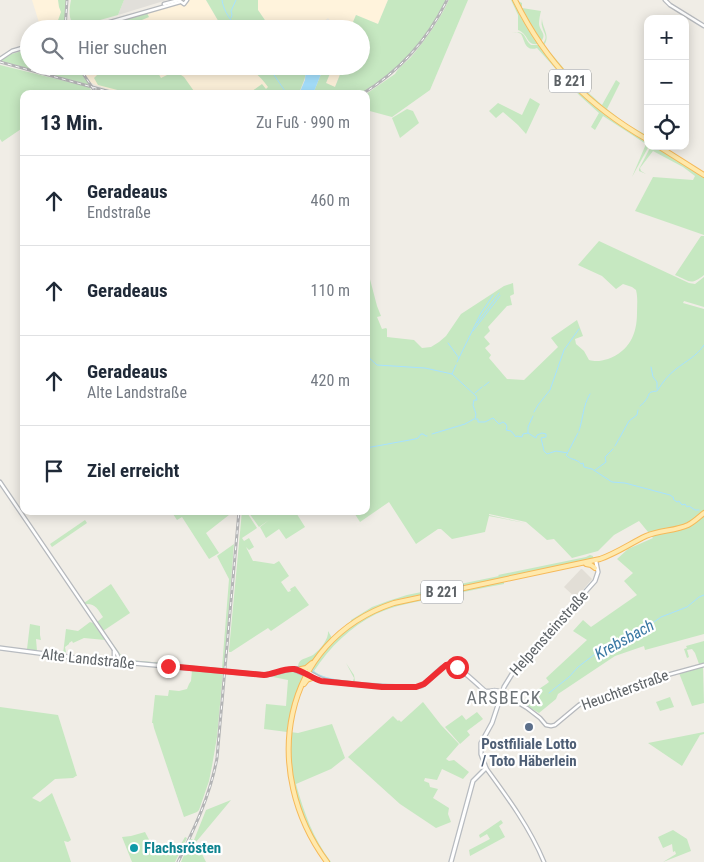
<!DOCTYPE html>
<html lang="de">
<meta charset="utf-8">
<style>
:root{--surface:#fff;--page:#f2f2f3;--text:#1f2937;--muted:#747a83;--line:#e0e1e3}
body{margin:0;font-family:"Roboto Condensed",sans-serif;background:var(--page);color:var(--text)}
.controls{position:absolute;right:15px;top:15px;display:grid;overflow:hidden;border-radius:10px;box-shadow:0 2px 12px #0003}
.controls button{width:45px;height:45px;display:grid;place-items:center;padding:0;border:0;border-bottom:1px solid var(--line);background:var(--surface);color:var(--text);font:25px sans-serif}
.stop{position:absolute;width:15px;height:15px;margin:-11px;border:4px solid #ef2d32;border-radius:50%;background:#fff}
.stop.end{background:#ef2d32;border-color:#fff;box-shadow:0 1px 5px #0008}
.list{margin:0;padding:0;list-style:none}
h2{display:flex;justify-content:space-between;align-items:center;height:65px;margin:0;padding:0 20px;font-size:21px}
h2 small{font-size:16px;font-weight:400;color:var(--muted)}
.list li{display:grid;grid-template-columns:32px 1fr auto;gap:15px;align-items:center;box-sizing:border-box;height:90px;padding:0 20px;border-top:1px solid var(--line)}
.list b{display:block;font-size:19px;white-space:nowrap}
.list p{margin:0;font-size:16px;white-space:nowrap;color:var(--muted)}
.list em{font-size:16px;font-style:normal;color:var(--muted)}
.icon{flex:none;width:28px;height:28px;fill:none;stroke:currentColor;stroke-width:2;stroke-linecap:round;stroke-linejoin:round}
.map{position:relative;flex:none;width:704px;height:862px;overflow:hidden}
.search{position:absolute;background:var(--surface);box-shadow:0 2px 12px #0003;left:20px;top:20px;width:350px;height:55px;display:flex;align-items:center;gap:12px;box-sizing:border-box;padding:0 18px;border-radius:28px;color:var(--muted);font-size:19px}
.panel{position:absolute;background:var(--surface);box-shadow:0 2px 12px #0003;left:20px;top:90px;width:350px;height:425px;border-radius:10px}
.map>svg:first-child{display:block}
.commercial{fill:#fff3dc}
.industrial{fill:#e1dfda}
.education{fill:#e2ded6}
.green{fill:#c6e8c1}
.water{fill:#a7e2ff}
.lines{fill:none;stroke-linecap:round;stroke-linejoin:round}
.stream{stroke:#a7e2ff;stroke-width:1}
.tertiary-casing{stroke:#b6b9bd;stroke-width:5}
.secondary-casing{stroke:#b7bbc0;stroke-width:5.5}
.primary-casing{stroke:#f6b959;stroke-width:6}
.tertiary{stroke:#fff;stroke-width:2.5}
.secondary{stroke:#fff;stroke-width:3}
.primary{stroke:#ffe9ac;stroke-width:4}
.rail-casing{stroke:#b4b5b6;stroke-width:3}
.rail{stroke:#fff;stroke-width:1;stroke-dasharray:4;stroke-linecap:butt}
.route{stroke:#ef2d32;stroke-width:6}
.service-dot{fill:#5c6f8a;stroke:#fff;stroke-width:2}
.culture-dot{fill:#0f9aa8;stroke:#fff;stroke-width:2}
.labels{text-anchor:middle;stroke-width:4.5;stroke-linejoin:round;paint-order:stroke}
.shield{fill:#fff;stroke:#8e9194;stroke-width:1}
.shield-label{font-size:14px;font-weight:bold;fill:#5d6266}
.street-label{font-size:15px;fill:#5d6266;stroke:#fff}
.service-label{font-size:15px;font-weight:bold;fill:#4e5e75;stroke:#fff}
.culture-label{font-size:15px;font-weight:bold;fill:#0d838f;stroke:#fff;text-anchor:start}
.water-label{font-size:16px;font-style:italic;fill:#3a78a3;stroke:#fff}
.quarter-label{font-size:18px;letter-spacing:1px;fill:#6e7478;stroke:#fff}
</style>
<div class="map">
<svg width="704" height="862" viewBox="0 0 704 862">
<rect width="100%" height="100%" fill="#f0ede6"/>
<g class="commercial">
<path d="M 32,0 L 66,0 L 64,29 L 41,29 Z"/>
<path d="M 189,0 L 206,0 L 223,29 L 91,29 L 179,3 L 183,5 L 187,3 Z"/>
<path d="M 258,0 L 388,0 L 378,24 L 356,15 L 350,29 L 337,29 L 328,18 L 323,22 L 328,29 L 271,29 L 258,10 Z"/>
<path d="M 79,66 L 257,66 L 270,86 L 269,94 L 124,94 L 96,85 L 90,82 Z"/>
<path d="M 333,66 L 343,67 L 335,87 L 326,83 Z"/>
</g>
<path class="industrial" d="M 124,0 L 167,0 L 118,15 Z"/>
<path class="education" d="M 581,569 L 582,569 L 592,579 L 576,598 L 564,587 Z"/>
<g class="green">
<path d="M 58,0 L 66,0 L 64,29 L 54,29 L 62,26 L 61,22 L 57,23 L 61,12 L 59,7 Z"/>
<path d="M 71,0 L 124,0 L 118,15 L 75,27 C 68,19 69,10 71,0 Z"/>
<path d="M 206,0 L 258,0 L 258,10 L 271,29 L 223,29 Z"/>
<path d="M 388,0 L 446,0 L 432,25 L 418,45 L 397,67 L 381,80 L 360,94 L 313,94 L 321,74 L 321,66 L 333,66 L 326,83 L 335,87 L 343,67 L 343,66 L 361,66 L 361,29 L 350,29 L 356,15 L 378,24 Z"/>
<path d="M 449,0 L 468,0 L 430,90 L 392,117 L 366,110 L 366,94 L 395,74 C 399,67 405,63 411,57 C 426,39 439,21 449,0 Z"/>
<path d="M 511,0 L 513,0 L 521,17 L 538,44 C 526,46 529,34 518,30 L 518,15 Z"/>
<path d="M 516,0 L 522,3 L 522,8 L 541,11 C 540,15 539,19 539,24 C 540,32 548,34 540,43 Z"/>
<path d="M 147,13 L 149,17 L 130,25 L 132,29 L 93,29 Z"/>
<path d="M 542,18 C 542,28 551,36 544,45 L 571,77 L 602,105 L 616,80 L 620,83 L 607,109 L 625,123 L 646,135 L 648,130 L 648,139 L 603,110 L 568,78 L 542,45 C 549,36 544,35 542,26 C 541,24 542,20 542,18 Z"/>
<path d="M 516,32 C 526,32 524,39 531,45 L 539,45 C 557,70 578,93 603,112 C 617,123 633,132 648,142 L 648,146 L 649,146 L 632,177 L 646,144 L 603,116 L 595,130 L 591,127 L 599,113 L 579,95 L 537,48 C 525,52 525,41 521,34 L 517,32 L 512,33 Z"/>
<path d="M 29,49 L 29,66 L 77,66 L 90,85 L 1,61 L 8,55 Z"/>
<path d="M 0,65 L 89,87 L 94,94 L 79,94 L 77,91 L 73,94 L 24,94 L 24,127 L 2,142 L 0,139 Z"/>
<path d="M 93,66 L 154,66 L 161,78 L 175,71 L 184,77 L 196,94 L 133,94 L 98,85 L 94,78 L 97,75 Z"/>
<path d="M 248,66 L 306,66 C 307,77 302,84 299,94 L 248,94 L 262,84 L 266,89 L 268,87 C 263,79 255,73 248,66 Z"/>
<path d="M 530,98 L 540,104 L 526,134 L 518,125 L 503,112 L 496,118 L 489,111 L 498,103 L 522,115 Z"/>
<path d="M 407,109 L 413,111 L 419,123 L 400,138 L 392,118 Z"/>
<path d="M 651,146 C 663,146 693,170 704,177 L 704,235 L 635,211 L 653,177 L 693,180 L 695,176 L 683,167 L 653,151 L 640,168 L 641,171 L 646,174 L 639,171 L 639,169 Z"/>
<path d="M 701,236 L 704,236 L 704,275 C 690,286 690,281 675,275 Z"/>
<path d="M 599,241 L 689,283 L 695,284 L 704,277 L 704,307 L 684,301 L 683,303 L 704,309 L 704,634 L 645,650 L 644,646 L 615,656 L 558,694 L 556,699 L 539,713 L 522,703 L 530,693 L 532,695 C 537,689 543,687 549,682 L 546,678 L 587,640 L 573,631 L 583,620 L 591,627 L 637,595 L 624,581 L 633,573 L 617,559 L 628,549 L 653,538 L 639,521 L 614,535 L 598,551 L 572,558 L 554,539 L 547,540 L 526,522 L 489,514 L 489,515 L 525,523 L 489,516 L 485,532 L 452,539 L 441,529 L 438,529 L 416,544 L 389,502 L 360,522 L 353,511 L 366,511 L 366,264 L 377,306 L 381,316 L 377,317 L 382,329 L 386,328 L 387,329 L 387,337 L 414,340 L 422,348 L 431,347 L 439,342 L 446,336 L 461,314 L 504,286 L 513,283 L 514,294 L 510,296 L 512,305 L 507,306 L 488,327 L 490,331 L 484,337 L 490,344 L 485,348 L 491,355 L 489,358 L 507,379 L 524,380 L 558,347 L 551,338 L 577,320 L 583,336 L 575,339 L 576,344 L 584,351 L 589,360 C 596,362 601,361 608,359 C 629,351 637,335 637,313 C 637,305 638,298 636,290 L 632,287 L 623,284 L 616,289 L 602,276 L 578,265 Z"/>
<path d="M 171,511 L 234,511 L 206,533 L 219,553 L 209,559 L 182,517 L 177,520 Z"/>
<path d="M 242,511 L 246,511 L 257,528 L 242,538 L 244,541 L 249,538 L 254,547 L 249,550 L 246,547 L 253,561 L 255,561 L 274,564 L 279,561 L 289,576 L 281,582 L 288,592 L 291,591 L 290,589 L 295,586 L 309,605 L 271,631 L 268,628 L 231,652 L 229,652 L 229,650 Z"/>
<path d="M 252,511 L 282,511 L 275,516 L 283,511 L 295,511 L 305,527 L 286,539 L 279,529 L 266,538 L 260,527 L 269,520 L 259,527 L 249,513 Z"/>
<path d="M 85,520 L 87,523 L 52,547 L 50,544 Z"/>
<path d="M 234,544 L 224,669 L 127,661 L 122,657 L 115,650 L 103,632 L 104,632 L 121,655 L 129,660 L 222,668 L 229,579 L 217,556 Z"/>
<path d="M 590,555 L 593,556 L 593,558 L 591,559 L 575,563 L 395,600 C 371,608 353,620 334,635 L 351,621 L 351,620 L 372,607 L 388,601 L 407,595 L 499,576 L 498,575 L 586,557 Z"/>
<path d="M 503,581 L 504,582 L 504,584 C 481,588 458,593 436,598 C 415,602 395,605 376,614 C 350,627 330,647 314,671 C 324,679 340,680 353,681 L 354,678 L 346,663 L 354,675 L 355,681 L 352,683 L 324,679 L 312,673 L 312,670 L 318,660 L 333,641 L 353,624 L 393,604 Z"/>
<path d="M 111,584 L 130,613 L 103,631 L 97,622 L 103,617 C 98,609 95,603 85,604 L 84,603 Z"/>
<path d="M 90,622 L 93,623 L 105,640 L 84,638 L 73,643 L 72,641 L 69,643 L 69,644 L 65,647 L 66,652 L 63,654 L 66,629 L 78,631 Z"/>
<path d="M 30,624 L 40,626 L 40,635 L 41,640 L 36,639 L 37,651 L 27,649 Z"/>
<path d="M 328,631 L 332,638 C 323,648 316,658 306,667 L 298,666 C 299,658 306,659 313,655 C 320,650 329,639 328,631 Z"/>
<path d="M 704,641 L 704,663 L 699,664 L 695,653 L 692,649 L 687,650 L 689,657 L 687,658 L 684,649 L 687,648 L 686,646 Z"/>
<path d="M 703,666 L 704,703 L 692,706 L 679,673 Z"/>
<path d="M 192,670 L 223,672 L 217,737 L 212,766 L 209,781 L 199,810 L 197,812 L 184,817 L 154,728 L 153,723 L 152,723 L 155,695 L 168,696 L 169,690 L 179,691 L 187,689 L 189,684 L 191,681 Z"/>
<path d="M 288,671 L 295,671 L 303,674 C 303,679 300,683 298,689 C 292,702 289,717 287,732 L 264,729 L 266,704 L 286,706 L 288,680 L 273,677 L 278,673 Z"/>
<path d="M 670,697 L 674,707 L 660,711 L 656,702 Z"/>
<path d="M 423,702 L 441,725 L 459,744 L 446,759 L 449,761 L 454,760 L 469,772 L 463,779 L 442,769 L 437,780 L 425,778 L 424,781 L 429,783 L 430,787 L 438,789 L 433,798 L 449,808 L 448,814 L 451,822 L 436,828 L 400,804 L 348,757 L 393,716 L 398,721 L 399,720 L 401,722 Z"/>
<path d="M 0,707 L 58,715 L 77,776 L 55,775 L 76,776 L 73,778 L 55,779 L 32,798 L 40,802 L 52,793 L 71,840 L 68,842 L 64,841 L 71,862 L 0,862 Z"/>
<path d="M 477,712 L 483,719 L 467,731 L 470,735 L 460,744 L 445,727 L 462,715 L 466,720 Z"/>
<path d="M 332,724 L 345,758 L 331,769 L 296,784 C 304,813 313,838 331,862 L 327,862 L 303,819 L 291,773 L 290,732 L 298,733 Z"/>
<path d="M 704,732 L 704,734 L 700,735 L 682,766 L 648,743 Z"/>
<path d="M 231,800 L 196,842 L 206,862 L 181,862 L 191,839 L 194,840 L 206,810 Z"/>
<path d="M 501,820 L 503,823 L 499,826 L 505,837 L 470,856 L 469,850 L 490,839 L 487,834 L 480,838 L 479,835 Z"/>
<path d="M 673,830 L 687,839 L 691,851 L 663,862 L 676,854 L 675,851 L 673,852 L 672,844 L 663,848 L 658,837 Z"/>
<path d="M 145,832 L 155,851 L 181,844 L 185,837 L 187,838 L 175,862 L 132,862 L 122,837 L 131,836 Z"/>
</g>
<path class="water" d="M 306,66 L 321,66 L 321,74 L 313,94 L 299,94 L 305,80 Z"/>
<g class="lines">
<g class="stream">
<path d="M 222,0 C 223,10 232,25 241,29"/>
<path d="M 231,18 L 232,15 L 231,11 L 236,0"/>
<path d="M 268,66 L 287,94"/>
<path d="M 477,323 L 499,293"/>
<path d="M 473,331 L 500,296"/>
<path d="M 448,343 L 459,358"/>
<path d="M 366,355 L 377,365 L 425,368 L 452,374 L 476,396 L 477,400 L 474,400 L 473,405 L 476,414 L 475,419 L 478,419 L 478,422 L 485,422 L 493,418 L 499,424 L 503,422 L 506,424 L 507,427 L 506,430 L 511,431 L 516,437 L 517,436 L 522,437 L 523,434 L 528,433 L 536,438 L 537,435 L 542,433 L 546,434 L 546,437 L 541,438 L 544,451 L 547,454 L 556,451 L 568,453 L 566,455 C 570,460 578,459 581,464 L 583,463 L 584,467 L 592,469 L 612,482 L 625,483 L 670,495 L 674,498 L 673,499 L 677,502 L 679,501 L 682,505 L 685,504 L 687,507 L 689,506 L 695,510 L 699,510"/>
<path d="M 457,362 L 481,313 L 493,295"/>
<path d="M 651,367 L 653,377 L 657,382 L 657,389"/>
<path d="M 452,374 L 456,365"/>
<path d="M 484,386 L 489,382"/>
<path d="M 475,393 L 482,387"/>
<path d="M 640,406 C 642,404 644,403 645,401 C 651,394 646,392 657,391 C 663,382 668,375 676,369 C 686,361 697,356 704,345"/>
<path d="M 534,412 L 538,405 L 550,390 L 564,350 L 579,329"/>
<path d="M 579,431 C 583,419 583,405 590,394"/>
<path d="M 528,433 L 528,427 L 533,416"/>
<path d="M 432,434 L 465,424 L 474,419"/>
<path d="M 615,446 L 629,421 L 637,415 L 638,410"/>
<path d="M 366,448 L 415,439 L 418,438 L 421,434 L 423,434 L 426,436 L 427,436"/>
<path d="M 568,452 L 578,433"/>
<path d="M 595,470 L 606,462 L 605,457 L 613,449"/>
<path d="M 314,668 L 313,671 C 320,677 328,678 337,680"/>
<path d="M 549,693 L 569,677 L 578,667 L 595,654 L 601,653 L 617,646 L 630,638 L 644,626 L 654,622 L 661,617 L 687,607 L 699,597 L 704,595"/>
</g>
<g class="tertiary-casing">
<g id="tertiary">
<path d="M 665,0 L 670,5 L 704,26"/>
<path d="M 180,1 L 184,4 L 187,0"/>
<path d="M 164,4 L 179,0"/>
<path d="M 86,29 L 180,2"/>
<path d="M 0,59 L 12,51 L 29,46"/>
<path d="M 0,482 L 117,654 L 121,663"/>
<path d="M 111,662 L 114,658 L 114,651"/>
<path d="M 502,693 L 527,708 L 540,718 L 546,725 L 551,726 L 555,725 L 579,705 L 584,702 L 602,697 L 649,680 L 704,665"/>
<path d="M 486,768 C 508,798 530,828 544,862"/>
</g>
</g>
<g class="secondary-casing">
<g id="secondary">
<path d="M 0,648 L 77,658 L 264,675 C 277,674 288,667 300,669 C 307,670 318,679 326,681"/>
<path d="M 295,670 L 307,675"/>
<path d="M 325,681 C 351,684 376,687 402,687 C 408,687 415,688 421,686 C 431,682 441,662 452,665 C 459,666 479,686 485,691 C 493,693 493,687 502,693"/>
<path d="M 451,862 L 473,781 L 486,768 L 481,754 L 481,743 L 492,723 L 504,687 L 512,674 L 595,581 L 598,572 L 596,562 L 595,560"/>
</g>
</g>
<g class="primary-casing">
<g id="primary">
<path d="M 515,0 C 546,63 587,105 648,140"/>
<path d="M 658,146 L 704,175"/>
<path d="M 586,564 L 591,565 L 595,568"/>
<path d="M 301,669 L 306,668 L 312,663"/>
<path d="M 304,684 L 307,680 L 312,678"/>
<path d="M 327,862 C 260,772 280,641 394,603 L 600,559 C 617,553 631,543 646,536 C 660,530 675,531 688,525 C 694,522 699,517 704,513"/>
</g>
</g>
<use href="#tertiary" class="tertiary"/>
<use href="#secondary" class="secondary"/>
<use href="#primary" class="primary"/>
<g class="rail-casing">
<g id="rail">
<path d="M 65,29 L 67,0"/>
<path d="M 0,62 L 118,94"/>
<path d="M 78,66 L 94,90"/>
<path d="M 362,94 C 400,71 428,39 447,0"/>
<path d="M 178,862 C 195,827 210,796 217,758 L 239,511"/>
</g>
</g>
<use href="#rail" class="rail"/>
</g>
<g class="lines">
<path class="route" d="M 168,666 L 264,675 C 274,674 284,668 294,669 C 303,671 312,678 321,681 L 382,687 L 416,687 L 424,684 L 446,665 L 451,664 L 457,667"/>
</g>
<circle class="service-dot" cx="529" cy="727" r="5"/>
<circle class="culture-dot" cx="134" cy="848" r="5"/>
<g class="labels">
<g class="shield">
<rect x="549" y="69.5" width="42" height="23" rx="4"/>
<rect x="421" y="580.5" width="42" height="23" rx="4"/>
</g>
<g class="shield-label">
<text x="570" y="86">B 221</text>
<text x="442" y="597">B 221</text>
</g>
<g class="street-label">
<text transform="translate(549 633) rotate(-48)" y="5">Helpensteinstraße</text>
<text transform="translate(88 659) rotate(6)" y="5">Alte Landstraße</text>
<text transform="translate(625 690) rotate(-20)" y="5">Heuchterstraße</text>
</g>
<g class="service-label">
<text x="529" y="749">Postfiliale Lotto<tspan x="529" dy="17">/ Toto Häberlein</tspan></text>
</g>
<g class="culture-label">
<text x="144" y="853">Flachsrösten</text>
</g>
<g class="water-label">
<text transform="translate(624 639) rotate(-29)" y="6">Krebsbach</text>
</g>
<g class="quarter-label">
<text x="504" y="704">ARSBECK</text>
</g>
</g>
</svg>
<div class="controls">
<button>+</button>
<button>−</button>
<button><svg class="icon" aria-label="locate" viewBox="0 0 24 24"><circle cx="12" cy="12" r="6"/><path d="M12 2v4M12 18v4M2 12h4M18 12h4"/></svg></button>
</div>
<div class="stop" style="left:457px;top:667px"></div>
<div class="stop end" style="left:168px;top:666px"></div>
<div class="search"><svg class="icon" aria-label="search" viewBox="0 0 24 24"><circle cx="10" cy="10" r="6"/><path d="M15 15l6 6"/></svg>Hier suchen</div>
<section class="panel">
<h2>13 Min.<small>Zu Fuß · 990 m</small></h2>
<ul class="list">
<li><svg class="icon" aria-label="ahead" viewBox="0 0 24 24"><path d="M12 20V5M6 11l6-6 6 6"/></svg><div><b>Geradeaus</b><p>Endstraße</p></div><em>460 m</em></li>
<li><svg class="icon" aria-label="ahead" viewBox="0 0 24 24"><path d="M12 20V5M6 11l6-6 6 6"/></svg><div><b>Geradeaus</b></div><em>110 m</em></li>
<li><svg class="icon" aria-label="ahead" viewBox="0 0 24 24"><path d="M12 20V5M6 11l6-6 6 6"/></svg><div><b>Geradeaus</b><p>Alte Landstraße</p></div><em>420 m</em></li>
<li><svg class="icon" aria-label="arrive" viewBox="0 0 24 24"><path d="M6 21V4h12l-3 4 3 4H6"/></svg><div><b>Ziel erreicht</b></div></li>
</ul>
</section>
</div>
